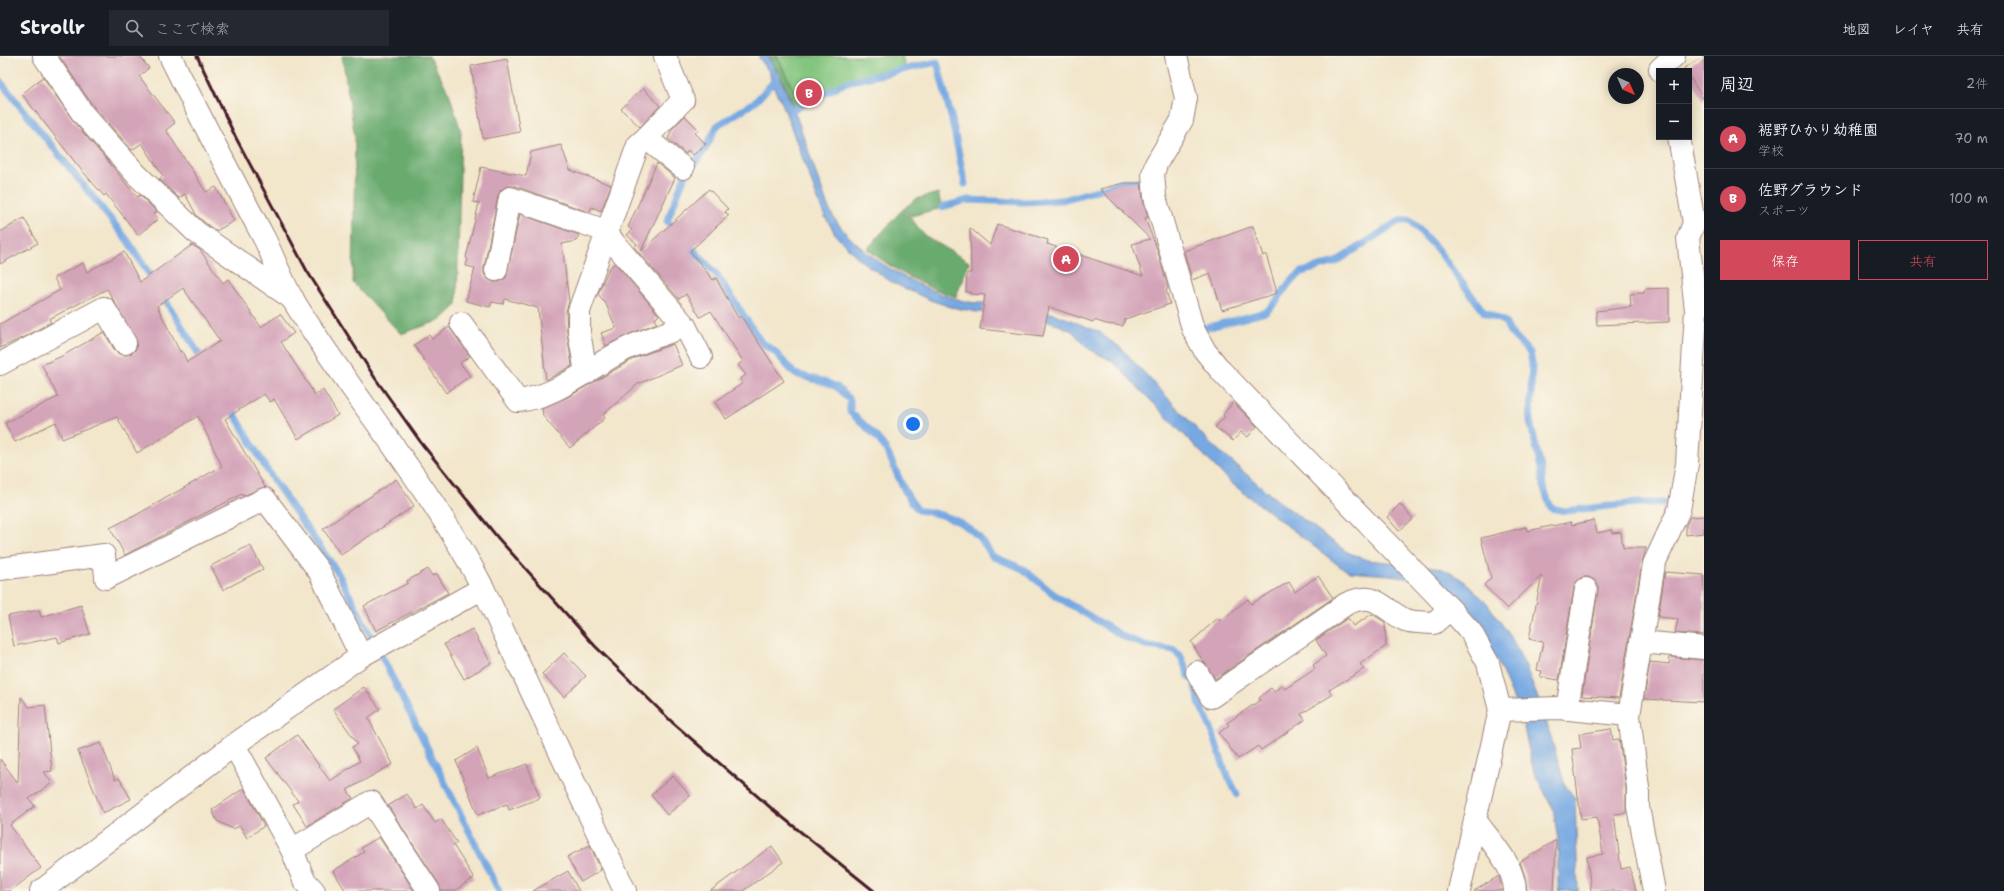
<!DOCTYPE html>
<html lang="ja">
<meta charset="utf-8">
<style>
:root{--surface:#171b24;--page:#242831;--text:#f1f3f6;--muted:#9ea1a6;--line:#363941;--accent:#d1495b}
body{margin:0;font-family:"Shantell Sans","Klee One",sans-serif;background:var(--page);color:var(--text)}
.controls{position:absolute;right:12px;top:12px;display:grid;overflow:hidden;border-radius:0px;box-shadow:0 2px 10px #0003}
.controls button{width:36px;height:36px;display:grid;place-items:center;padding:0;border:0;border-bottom:1px solid var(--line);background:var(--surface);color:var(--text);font:20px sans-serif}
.compass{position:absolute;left:1608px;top:12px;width:36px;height:36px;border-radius:50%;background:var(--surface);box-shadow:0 2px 10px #0003;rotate:135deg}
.you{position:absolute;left:913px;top:368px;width:14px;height:14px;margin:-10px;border:3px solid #fff;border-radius:50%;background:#1a73e8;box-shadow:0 0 0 6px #1a73e833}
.badge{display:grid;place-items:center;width:26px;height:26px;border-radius:50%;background:var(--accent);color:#fff;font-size:13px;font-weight:700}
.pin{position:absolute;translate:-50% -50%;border:2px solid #fff;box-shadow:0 1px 4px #0006}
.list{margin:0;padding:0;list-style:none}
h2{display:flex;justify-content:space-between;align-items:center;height:52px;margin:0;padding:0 16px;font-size:17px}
h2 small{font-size:13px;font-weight:400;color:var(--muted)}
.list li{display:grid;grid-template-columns:26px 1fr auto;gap:12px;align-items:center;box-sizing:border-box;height:60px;padding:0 16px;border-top:1px solid var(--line)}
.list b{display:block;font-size:15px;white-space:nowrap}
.list p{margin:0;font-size:13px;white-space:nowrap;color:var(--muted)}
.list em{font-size:13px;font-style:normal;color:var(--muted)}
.actions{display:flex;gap:8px;padding:12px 16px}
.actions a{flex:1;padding:9px 0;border:1px solid var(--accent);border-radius:0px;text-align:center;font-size:14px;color:var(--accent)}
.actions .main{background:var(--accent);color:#fff}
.icon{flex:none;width:22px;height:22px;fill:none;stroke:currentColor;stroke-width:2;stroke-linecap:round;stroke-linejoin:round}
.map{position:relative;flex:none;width:1704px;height:835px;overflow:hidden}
header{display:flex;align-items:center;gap:24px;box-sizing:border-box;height:56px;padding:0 20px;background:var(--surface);border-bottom:1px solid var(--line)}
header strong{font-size:19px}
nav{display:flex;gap:22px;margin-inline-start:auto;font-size:14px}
.search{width:280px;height:36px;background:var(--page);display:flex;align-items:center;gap:10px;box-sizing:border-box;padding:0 14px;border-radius:0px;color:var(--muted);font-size:15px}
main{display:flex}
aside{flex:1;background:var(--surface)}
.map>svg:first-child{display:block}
.green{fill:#82c57f;stroke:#667255}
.forest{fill:#69aa6e;stroke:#5a644c}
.water{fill:#76a8e2;stroke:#606486}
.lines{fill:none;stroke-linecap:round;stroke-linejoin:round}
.stream{stroke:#76a8e2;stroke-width:7}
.building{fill:#d3a3b8;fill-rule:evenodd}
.street-casing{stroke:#9e827b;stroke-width:24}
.secondary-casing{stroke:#9e827b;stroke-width:24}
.street{stroke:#fff;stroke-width:22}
.secondary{stroke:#fff;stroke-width:22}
.rail{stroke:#4a1f2b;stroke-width:3}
</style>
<header>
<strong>Strollr</strong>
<div class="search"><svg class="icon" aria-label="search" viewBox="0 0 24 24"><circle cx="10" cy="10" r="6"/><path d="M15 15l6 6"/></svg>ここで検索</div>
<nav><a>地図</a><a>レイヤ</a><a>共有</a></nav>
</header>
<main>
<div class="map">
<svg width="1704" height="835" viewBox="0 0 1704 835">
<rect width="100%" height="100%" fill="#fbf7ec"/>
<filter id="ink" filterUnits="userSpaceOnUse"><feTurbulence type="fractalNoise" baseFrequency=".025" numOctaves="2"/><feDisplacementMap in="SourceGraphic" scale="8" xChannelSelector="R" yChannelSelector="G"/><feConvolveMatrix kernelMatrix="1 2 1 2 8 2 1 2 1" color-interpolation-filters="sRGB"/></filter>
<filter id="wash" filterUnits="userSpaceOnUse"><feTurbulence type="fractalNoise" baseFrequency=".012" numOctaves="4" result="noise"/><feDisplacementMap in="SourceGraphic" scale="16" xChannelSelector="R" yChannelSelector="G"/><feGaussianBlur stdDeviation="0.9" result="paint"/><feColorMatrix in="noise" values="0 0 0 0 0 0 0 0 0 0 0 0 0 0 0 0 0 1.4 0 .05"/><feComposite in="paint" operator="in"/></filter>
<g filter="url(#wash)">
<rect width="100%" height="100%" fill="#f2e6cb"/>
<path class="green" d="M 777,0 L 902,0 L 905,11 L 848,24 L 801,50 Z"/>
<g class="forest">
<path d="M 342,0 L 429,0 L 449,37 L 461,75 L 457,249 L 441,264 L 401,278 L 353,227 L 355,81 Z"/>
<path d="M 768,0 L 777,0 L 801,50 L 794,52 L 780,19 Z"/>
<path d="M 938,137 L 942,152 L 911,160 L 902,154 L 916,143 Z"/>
<path d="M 901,155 L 911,162 L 924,179 L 969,206 L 956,241 C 922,230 895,215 867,193 Z"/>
</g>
<path class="water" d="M 758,0 L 767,0 C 792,38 803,81 818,123 C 823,135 826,149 833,160 C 856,199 924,237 968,246 C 979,248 988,246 999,247 C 1014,248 1031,252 1046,256 C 1065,260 1082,270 1100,276 L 1106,282 L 1121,292 L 1211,388 L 1272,440 L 1347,496 L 1367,504 L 1436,511 L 1451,516 L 1468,528 L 1487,547 L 1511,581 L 1526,611 L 1545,661 L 1565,729 L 1575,742 L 1578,835 L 1558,835 L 1558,784 L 1553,752 L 1534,717 L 1522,663 L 1497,604 L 1431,528 L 1390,519 L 1350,516 L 1341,511 L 1230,426 L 1118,311 L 1110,304 L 1089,293 L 1072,275 L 1049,265 L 1010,257 L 977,256 L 951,251 L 930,244 L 893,227 L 860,204 L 837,181 L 823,157 L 782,47 L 771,27 L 770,17 Z"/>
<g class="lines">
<g class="stream">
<path d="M 0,25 L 128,185 L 155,227"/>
<path d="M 790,55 L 847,26 L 937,6 L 952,64 L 965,128"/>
<path d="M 942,151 L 967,144 L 1024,146 L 1063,144 L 1124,126 L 1150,125"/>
<path d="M 676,175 L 667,165 L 684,122 L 705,93 L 717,70 L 755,46 L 777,22"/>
<path d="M 687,187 L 717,219 L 761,286 L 774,295 L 795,318 L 825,326 L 837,331 L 850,344 L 850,356 C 862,367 876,378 885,392 C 897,413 901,435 918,454 C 951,459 976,469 992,500 L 1023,513 L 1056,540 L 1124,581 L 1148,590 L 1174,594 L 1181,601 L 1190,622"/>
<path d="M 161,237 L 203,305"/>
<path d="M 1200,268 L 1202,273 L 1266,256 L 1275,247 L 1290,226 L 1302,216 L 1336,206 L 1400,164 L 1410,164 L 1437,193 L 1484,256 L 1505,266 L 1510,276 L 1530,297 L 1532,307 L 1530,365 L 1541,412 L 1543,430 L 1551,452 L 1565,455 L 1637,447 L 1674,447"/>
<path d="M 230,350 L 270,419 L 338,517 L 371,580"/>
<path d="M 381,599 L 499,835"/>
<path d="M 1195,632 L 1198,638 L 1199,647 L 1211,672 L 1225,714 L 1237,738"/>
</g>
</g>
<g id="blocks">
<g class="building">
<path d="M 59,0 L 139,0 L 149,12 L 139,20 L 175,67 L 166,74 L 206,136 L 216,131 L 234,165 L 216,175 L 204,166 L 197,160 L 185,138 L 179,142 L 159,123 L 163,120 L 142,87 L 132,94 L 93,50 Z"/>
<path d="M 1704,0 L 1704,44 L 1689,20 L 1689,15 L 1686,15 L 1684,12 Z"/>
<path d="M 507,3 L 520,76 L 483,83 L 471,10 Z"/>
<path d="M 43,21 L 74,66 L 112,110 L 137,141 L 140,139 L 157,156 L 154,158 L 158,163 L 138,179 L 106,138 L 104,140 L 78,110 L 22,38 Z"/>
<path d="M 643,32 L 660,50 L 640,71 L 621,53 Z"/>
<path d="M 685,60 L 699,74 L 695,77 L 706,88 L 693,99 L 688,94 L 686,98 L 668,83 L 672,73 Z"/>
<path d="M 561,89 L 570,114 L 611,129 L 601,155 L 592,151 L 589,156 L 514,130 L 507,130 L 501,134 L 498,140 L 484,212 L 484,218 L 488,223 L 493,226 L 500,226 L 506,222 L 520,158 L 579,179 L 576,185 L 562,188 L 569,246 L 566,255 L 567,276 L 572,310 L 546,324 L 538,252 L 505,243 L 503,248 L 492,246 L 490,251 L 466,245 L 475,212 L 466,210 L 468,203 L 466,202 L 479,147 L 473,146 L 481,111 L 526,120 L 531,96 Z"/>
<path d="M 657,107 L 675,122 L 641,195 L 709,133 L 728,153 L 725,156 L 729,159 L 690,195 L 713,224 L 716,222 L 738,262 L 741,260 L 784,325 L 726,363 L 715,346 L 743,327 L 740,323 L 746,319 L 738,309 L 743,305 L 711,255 L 700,261 L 686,238 L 679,243 L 634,191 L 637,188 L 627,179 L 632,174 L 628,171 Z"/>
<path d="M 1124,127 L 1141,127 L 1143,144 L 1148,161 L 1145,162 L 1158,196 L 1168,233 L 1166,234 L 1170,248 L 1125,263 L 1123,270 L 1106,268 L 1094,264 L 1093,266 L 1049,251 L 1043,280 L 980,273 L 985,239 L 970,238 L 970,236 L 966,236 L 967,217 L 971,217 L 970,172 L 990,189 L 997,168 L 1048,184 L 1047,188 L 1143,220 L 1132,188 L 1150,183 L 1100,133 Z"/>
<path d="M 24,162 L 38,187 L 0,208 L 0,176 Z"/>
<path d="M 1253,170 L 1263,200 L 1266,198 L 1277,237 L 1222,254 L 1210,217 L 1192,224 L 1184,195 Z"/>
<path d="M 192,189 L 200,194 L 223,227 L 228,223 L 261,271 L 280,258 L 294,277 L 281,286 L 315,339 L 323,334 L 338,359 L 298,383 L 274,343 L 270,346 L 264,338 L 225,363 L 265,431 L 243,440 L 242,438 L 125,499 L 110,472 L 131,461 L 131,462 L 222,410 L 198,360 L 137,397 L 117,361 L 62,383 L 56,366 L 15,386 L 5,367 L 58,341 L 42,309 L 64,299 L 104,276 L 114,293 L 119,298 L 126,299 L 132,297 L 136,293 L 137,286 L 107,233 L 49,263 L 51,266 L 28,279 L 0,292 L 0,268 L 60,234 L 54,222 L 83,207 L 87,216 L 124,196 L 140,226 ZM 183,232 L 220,285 L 187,306 L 182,295 L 180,296 L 157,250 Z"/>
<path d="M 615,207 L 659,259 L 655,263 L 657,267 L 625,280 L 606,290 L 601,277 L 616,272 L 606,248 L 598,238 L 609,212 Z"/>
<path d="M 1669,232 L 1669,266 L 1597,269 L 1596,255 L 1631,251 L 1630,238 L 1644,237 L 1645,233 Z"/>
<path d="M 449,271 L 470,300 L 460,307 L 470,320 L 446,337 L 414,289 L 429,279 L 432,283 Z"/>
<path d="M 673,288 L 682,309 L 638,328 L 603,359 L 605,362 L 570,392 L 543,360 L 542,352 L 568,341 L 635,302 Z"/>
<path d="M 1233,346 L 1257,370 L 1248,381 L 1241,376 L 1233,385 L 1215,371 L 1225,361 L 1223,359 Z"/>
<path d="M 396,423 L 414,450 L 341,499 L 323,473 Z"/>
<path d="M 1400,448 L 1413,463 L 1399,475 L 1387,461 Z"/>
<path d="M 1704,460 L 1704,477 L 1686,479 L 1686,470 L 1690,461 Z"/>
<path d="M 1594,464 L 1597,477 L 1612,474 L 1612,477 L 1621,476 L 1623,492 L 1646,492 L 1642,506 L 1619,642 L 1582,640 L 1598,535 L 1598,529 L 1594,524 L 1588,521 L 1582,521 L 1577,525 L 1574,531 L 1559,624 L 1540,621 L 1542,615 L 1537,614 L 1543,586 L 1529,583 L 1542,519 L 1507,553 L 1484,529 L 1491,522 L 1481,482 L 1526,471 L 1527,475 L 1571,466 L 1572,469 Z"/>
<path d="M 250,489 L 263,513 L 223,534 L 211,510 Z"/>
<path d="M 428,513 L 432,520 L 437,518 L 448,537 L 376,575 L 364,550 L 408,527 L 407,525 Z"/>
<path d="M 1665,516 L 1704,519 L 1704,579 L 1675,577 L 1678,563 L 1658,561 Z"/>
<path d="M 1318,520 L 1333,542 L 1215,623 L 1191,586 L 1218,562 L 1220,565 L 1248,543 L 1251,548 L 1289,526 L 1295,536 Z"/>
<path d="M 81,549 L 90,578 L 59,587 L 57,581 L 14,590 L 8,560 L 39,554 L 41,561 Z"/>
<path d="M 1372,558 L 1385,566 L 1386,590 L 1360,608 L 1364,613 L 1329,634 L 1332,639 L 1301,658 L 1305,664 L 1261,694 L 1258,690 L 1238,703 L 1219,677 L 1229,669 L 1227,667 L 1260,644 L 1259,642 L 1271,632 L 1274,636 L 1282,629 L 1285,633 L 1315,613 L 1313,609 L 1326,600 L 1316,584 L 1348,562 L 1353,570 Z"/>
<path d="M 472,573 L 491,607 L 464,623 L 444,588 Z"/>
<path d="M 564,597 L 586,620 L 564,641 L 542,618 Z"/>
<path d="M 1670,601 L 1704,604 L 1704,646 L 1644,643 L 1650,606 L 1669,608 Z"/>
<path d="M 364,631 L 380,653 L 368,662 L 393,708 L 347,734 L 353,742 L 307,770 L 293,748 L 298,745 L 266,702 L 297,679 L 330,725 L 360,705 L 352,691 L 358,688 L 333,653 Z"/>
<path d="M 21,641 L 29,651 L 45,649 L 52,715 L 44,716 L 52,727 L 29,743 L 35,750 L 10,769 L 41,812 L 10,835 L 0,835 L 0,703 L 18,727 Z"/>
<path d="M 1611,673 L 1613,684 L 1619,683 L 1626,733 L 1626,757 L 1614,758 L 1621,813 L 1630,811 L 1636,835 L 1591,835 L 1587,801 L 1603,798 L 1597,761 L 1581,763 L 1572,693 L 1581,692 L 1579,678 Z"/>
<path d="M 101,687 L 115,724 L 119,722 L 131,743 L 103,757 L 78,695 Z"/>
<path d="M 477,692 L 489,722 L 527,708 L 540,742 L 509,754 L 507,748 L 478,759 L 456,705 Z"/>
<path d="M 673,720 L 690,740 L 667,759 L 651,739 Z"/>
<path d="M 244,732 L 264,770 L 247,782 L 240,770 L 233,773 L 217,765 L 212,754 Z"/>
<path d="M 407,738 L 417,753 L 423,749 L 435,767 L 441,763 L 457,787 L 453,789 L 474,822 L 454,835 L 441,835 L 439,828 L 388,750 Z"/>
<path d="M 379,781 L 414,835 L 346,835 L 333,815 L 364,796 L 361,792 Z"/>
<path d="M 1556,784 L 1554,835 L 1527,835 L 1525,821 L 1520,806 Z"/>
<path d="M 590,789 L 601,814 L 581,826 L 567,801 Z"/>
<path d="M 772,790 L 783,806 L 743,835 L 710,835 Z"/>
<path d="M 568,815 L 579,835 L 533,835 Z"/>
<path d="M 1499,820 L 1502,835 L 1474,835 Z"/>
</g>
</g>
</g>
<g filter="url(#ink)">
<use href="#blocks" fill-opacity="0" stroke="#9e827b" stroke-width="1"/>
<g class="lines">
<g class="street-casing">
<g id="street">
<path d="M 44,0 L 83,58 L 137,119 L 196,176 L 293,243"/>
<path d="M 665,0 L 683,44 L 646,82 L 683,112"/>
<path d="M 1176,0 L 1186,42 L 1182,64 L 1156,108 L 1153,118 L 1155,141 L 1193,273 L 1205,295 L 1221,315 L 1455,558 L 1471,576 L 1488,607 L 1500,654 L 1459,835"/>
<path d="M 1661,15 L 1660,13 L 1674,0"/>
<path d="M 496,214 L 510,142 L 606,175 L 614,187 L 685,270 L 701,301"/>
<path d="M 461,267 L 518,345 C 560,340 593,308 630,291 C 648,283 667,277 685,270"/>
<path d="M 0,308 L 104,252 L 125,287"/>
<path d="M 586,317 L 579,276 L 579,255 L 638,89 L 646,82"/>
<path d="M 0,513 L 104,499 L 106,522 L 265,443 L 319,515 L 361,600"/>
<path d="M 1641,586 L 1704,592"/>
<path d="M 1197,616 L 1211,641 L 1346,548 C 1377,534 1379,551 1405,564 C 1413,567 1425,566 1434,567 L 1443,559 L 1446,550"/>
<path d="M 1567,653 L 1586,533"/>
<path d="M 1500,654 L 1559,652 L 1629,659 L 1654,508 L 1679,454 L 1687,408 L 1696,254 L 1688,182 L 1694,167 L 1679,81"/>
<path d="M 1629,659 L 1638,732 L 1638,751 L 1654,835"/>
<path d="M 234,689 L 292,794 L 304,824 L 314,835"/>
<path d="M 1475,764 C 1490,785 1514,808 1515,835"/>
<path d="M 292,794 L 371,746 L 429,835"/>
<path d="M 41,835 L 234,689 L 361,600 L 483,532 L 625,835"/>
</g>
</g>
<g class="secondary-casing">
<path id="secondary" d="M 170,0 C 200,61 232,122 264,182 C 274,202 282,225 293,244 C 353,342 430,429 483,532"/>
</g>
<use href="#street" class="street"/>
<use href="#secondary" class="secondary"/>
<path class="rail" d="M 197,0 L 236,82 L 307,215 L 375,322 L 422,388 L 498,482 L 595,590 L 672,666 L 771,752 L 874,835"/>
</g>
</g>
</svg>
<div class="controls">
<button>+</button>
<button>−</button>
</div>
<svg class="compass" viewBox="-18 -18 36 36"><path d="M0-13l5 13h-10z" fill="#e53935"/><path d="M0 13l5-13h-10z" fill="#9ea1a6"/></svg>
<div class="you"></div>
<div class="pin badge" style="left:1066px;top:203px">A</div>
<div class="pin badge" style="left:809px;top:37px">B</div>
</div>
<aside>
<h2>周辺<small>2件</small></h2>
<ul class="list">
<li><span class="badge">A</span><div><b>裾野ひかり幼稚園</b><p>学校</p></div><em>70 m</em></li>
<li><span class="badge">B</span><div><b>佐野グラウンド</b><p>スポーツ</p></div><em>100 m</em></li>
</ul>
<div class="actions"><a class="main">保存</a><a>共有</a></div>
</aside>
</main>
